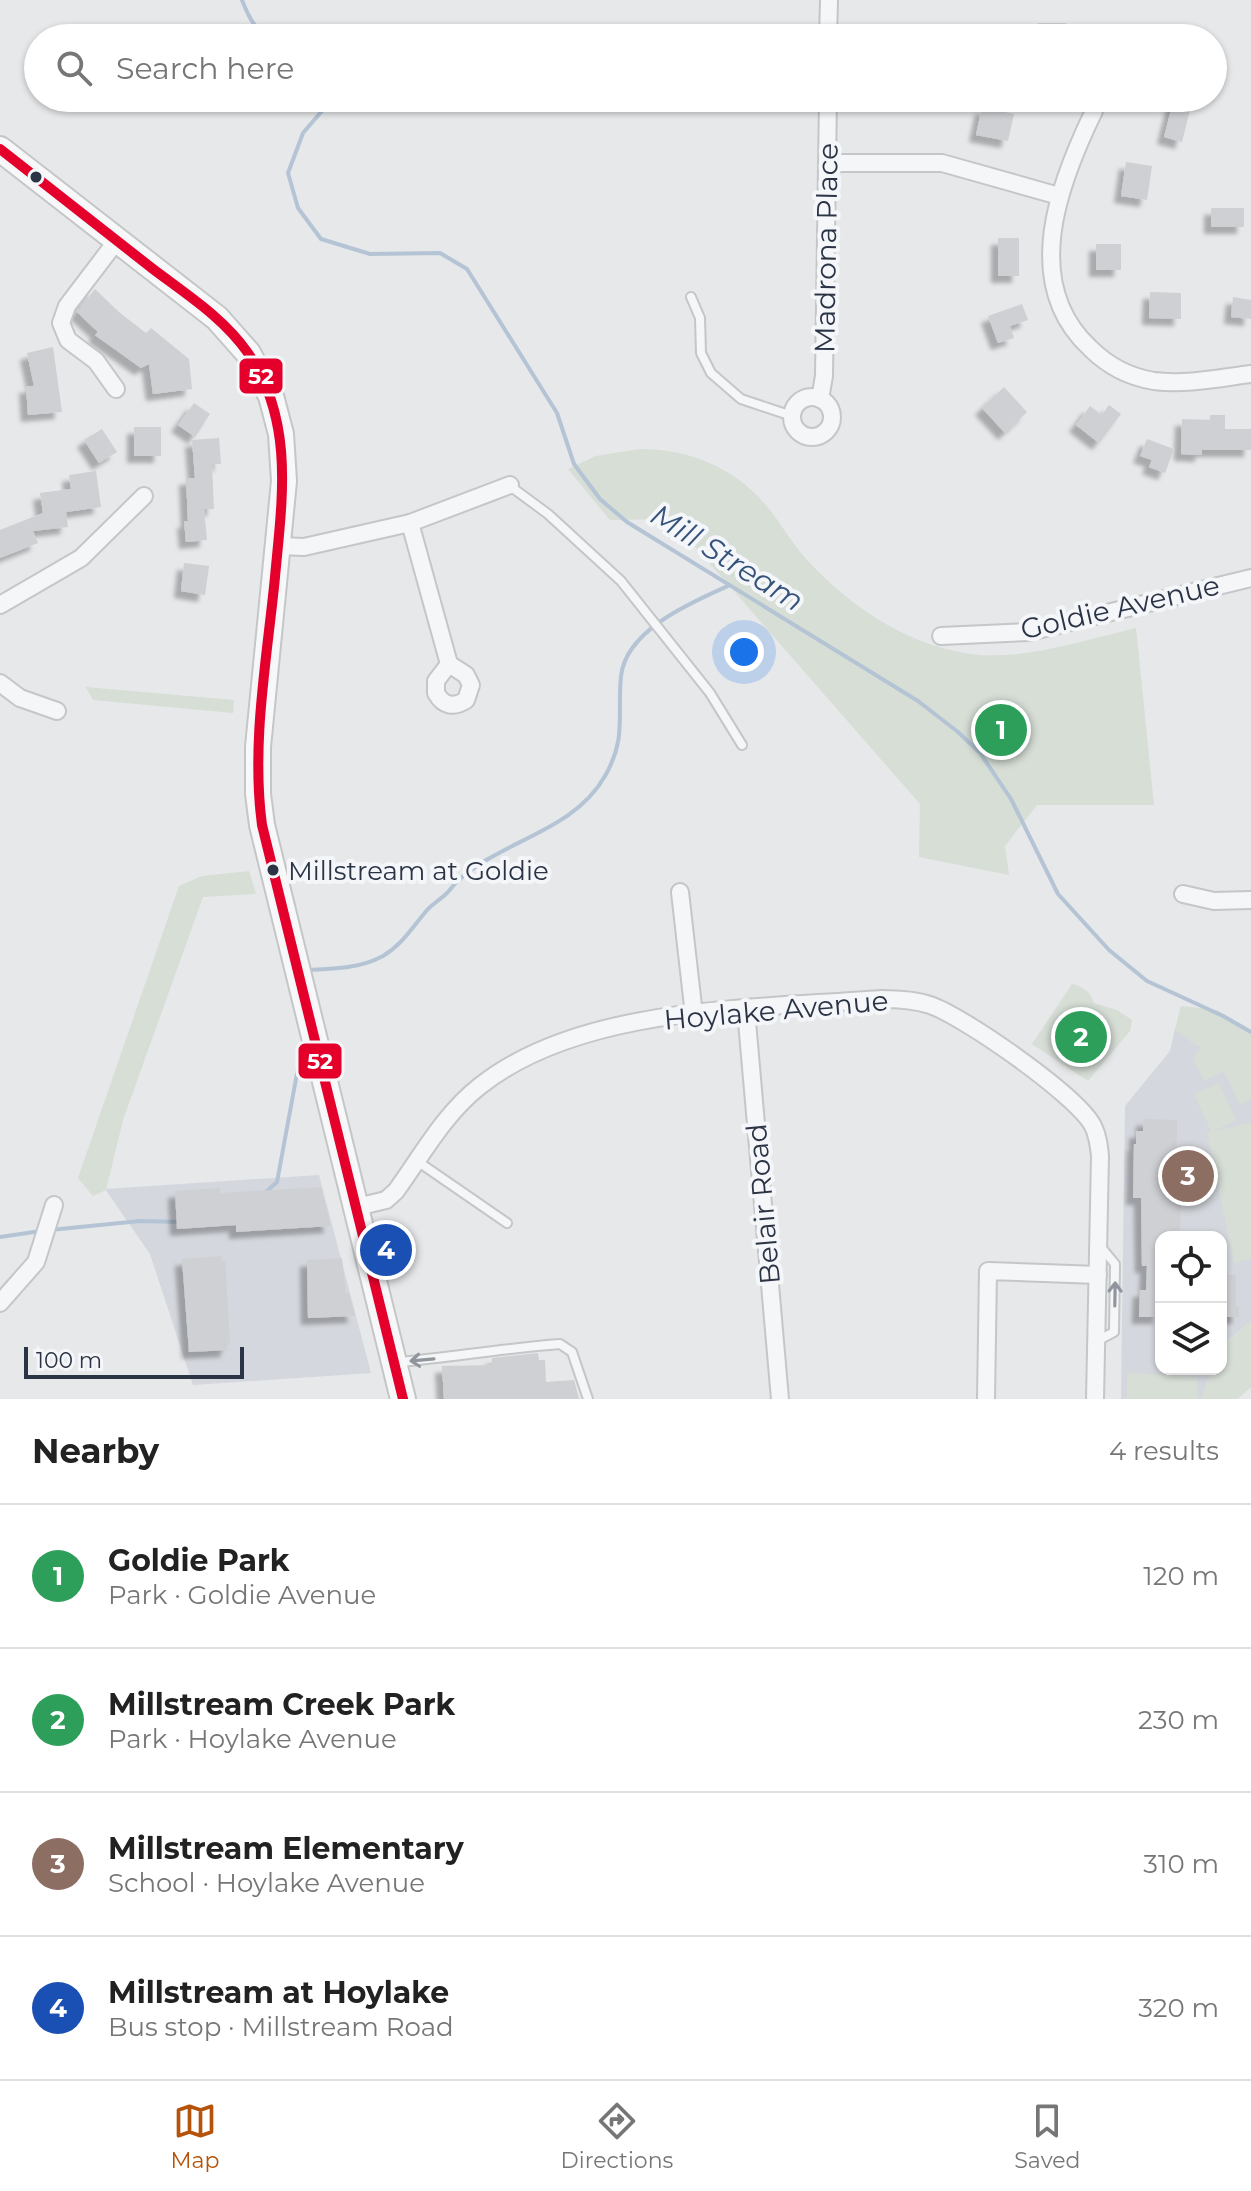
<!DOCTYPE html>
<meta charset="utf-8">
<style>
:root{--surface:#fff;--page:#f6f6f6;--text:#222;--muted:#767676;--line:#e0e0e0;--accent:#b45309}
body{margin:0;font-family:Montserrat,sans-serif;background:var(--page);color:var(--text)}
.controls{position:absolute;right:24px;bottom:24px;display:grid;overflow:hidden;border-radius:16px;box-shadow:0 2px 6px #0004}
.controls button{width:72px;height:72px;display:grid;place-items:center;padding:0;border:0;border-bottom:2px solid var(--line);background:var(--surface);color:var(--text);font:40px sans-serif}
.scale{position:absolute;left:24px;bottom:20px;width:220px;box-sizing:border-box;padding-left:8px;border:4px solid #2b3445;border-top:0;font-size:22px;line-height:28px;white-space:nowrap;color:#2b3445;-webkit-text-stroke:6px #f4f6f9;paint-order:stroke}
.you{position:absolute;left:744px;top:652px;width:28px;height:28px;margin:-20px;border:6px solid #fff;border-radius:50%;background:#1a73e8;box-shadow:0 0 0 12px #1a73e833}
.badge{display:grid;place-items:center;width:52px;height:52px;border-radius:50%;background:var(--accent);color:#fff;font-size:26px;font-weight:700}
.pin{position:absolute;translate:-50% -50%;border:4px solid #fff;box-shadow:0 2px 8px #0006}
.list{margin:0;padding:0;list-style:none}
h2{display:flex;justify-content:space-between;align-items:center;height:104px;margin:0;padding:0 32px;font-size:34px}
h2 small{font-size:26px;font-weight:400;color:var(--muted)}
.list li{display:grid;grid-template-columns:52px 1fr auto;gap:24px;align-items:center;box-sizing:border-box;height:144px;padding:0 32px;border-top:2px solid var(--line)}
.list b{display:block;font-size:30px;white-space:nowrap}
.list p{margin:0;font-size:26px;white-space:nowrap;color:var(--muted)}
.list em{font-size:26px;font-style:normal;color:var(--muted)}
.icon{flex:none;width:44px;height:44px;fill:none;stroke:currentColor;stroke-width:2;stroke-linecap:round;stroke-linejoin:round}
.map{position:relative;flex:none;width:1251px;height:1399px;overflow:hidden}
.search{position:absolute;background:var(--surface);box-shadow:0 2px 6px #0004;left:24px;right:24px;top:24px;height:88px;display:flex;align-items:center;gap:20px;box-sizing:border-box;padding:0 28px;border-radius:44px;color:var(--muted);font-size:30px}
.sheet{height:680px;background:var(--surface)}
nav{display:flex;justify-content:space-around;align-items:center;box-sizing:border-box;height:112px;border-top:2px solid var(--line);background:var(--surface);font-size:22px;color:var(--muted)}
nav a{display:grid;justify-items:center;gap:4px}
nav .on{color:var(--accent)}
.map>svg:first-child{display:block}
.built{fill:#d4d7dd}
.green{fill:#d6ded6}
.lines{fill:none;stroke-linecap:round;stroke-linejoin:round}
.stream{stroke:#b4c4d5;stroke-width:4}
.building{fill:#ced0d3;filter:url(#shadow)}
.lane-casing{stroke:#c4c6c8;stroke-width:12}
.street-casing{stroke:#c4c6c8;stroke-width:20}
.secondary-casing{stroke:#c4c6c8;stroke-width:28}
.lane{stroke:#f5f6f7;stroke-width:8}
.street{stroke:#f5f6f7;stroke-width:16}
.secondary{stroke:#f8f8f8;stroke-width:24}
.bus-1-casing{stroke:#f4f6f9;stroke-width:16}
.bus-1{stroke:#e4002b;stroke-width:10}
.oneway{stroke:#90959e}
.bus-dot{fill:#2b3445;stroke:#f4f6f9;stroke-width:3}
.labels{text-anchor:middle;stroke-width:8;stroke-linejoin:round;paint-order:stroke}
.bus-label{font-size:26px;fill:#2b3445;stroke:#f4f6f9;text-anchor:start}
.street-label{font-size:28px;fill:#2b3445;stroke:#f4f6f9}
.water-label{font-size:30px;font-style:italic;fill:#34527a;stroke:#f4f6f9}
.line-badge{stroke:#f4f6f9;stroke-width:3}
.badge-label{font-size:22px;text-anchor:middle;font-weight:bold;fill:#fff}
</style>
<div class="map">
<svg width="1251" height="1399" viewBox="0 0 1251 1399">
<defs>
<filter id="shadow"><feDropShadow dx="-7" dy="7" stdDeviation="2" flood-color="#0004"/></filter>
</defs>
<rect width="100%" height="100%" fill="#e6e8ea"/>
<g class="built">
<path d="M 1175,1029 L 1197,1046 L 1215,1039 L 1251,1069 L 1251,1321 L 1227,1341 L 1221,1350 L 1221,1237 L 1161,1237 L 1161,1369 L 1212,1369 L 1201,1399 L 1121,1399 L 1125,1106 L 1170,1051 Z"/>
<path d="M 319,1175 L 371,1373 L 193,1385 L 150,1254 L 105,1189 Z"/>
</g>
<g class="green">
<path d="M 640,449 C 687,449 732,466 764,503 C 780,521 791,543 808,561 C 852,609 915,650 981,655 C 1033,658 1085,640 1136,628 L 1154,805 L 1037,805 L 1005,846 L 1009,875 L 919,857 L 920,804 L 671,519 L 610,520 L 568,469 L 596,456 Z"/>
<path d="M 86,687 L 234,700 L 233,713 L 93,700 Z"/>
<path d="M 249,871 L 256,894 L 203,897 L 123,1120 L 106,1190 L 93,1196 L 78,1178 L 179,886 L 202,876 Z"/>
<path d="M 1072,984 C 1083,986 1091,993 1094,1003 L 1117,1010 L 1132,1020 L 1130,1031 L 1088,1081 L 1032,1044 Z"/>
<path d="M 1181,1006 L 1217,1010 L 1251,1030 L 1251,1099 L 1240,1105 L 1224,1071 L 1204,1081 L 1193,1058 L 1202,1045 L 1197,1046 L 1175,1029 Z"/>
<path d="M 1219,1083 L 1236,1120 L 1214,1131 L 1251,1122 L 1251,1259 L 1234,1263 L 1207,1132 L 1211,1131 L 1194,1094 Z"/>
<path d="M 1251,1321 L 1251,1387 L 1238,1399 L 1201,1399 L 1212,1369 L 1221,1369 L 1223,1345 Z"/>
<path d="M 1127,1373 L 1197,1377 L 1197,1399 L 1127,1399 Z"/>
</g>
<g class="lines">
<g class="stream">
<path d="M 242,0 C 249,18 255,32 275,38"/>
<path d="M 329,98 L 327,105 L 303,133 L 288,173 L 298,208 L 321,239 L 370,254 L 440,253 L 467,269 L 557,413 L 574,464 L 600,499 L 627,522 L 918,701 L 958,732 L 980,753 L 1011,799 L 1058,894 L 1109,950 L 1147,981 L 1223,1016 L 1251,1032"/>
<path d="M 306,970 C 332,969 359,969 383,956 C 403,944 413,926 428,909 C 434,903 441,899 447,893 C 451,889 454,884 459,880 C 504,839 573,832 605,776 C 627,738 617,715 621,676 C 626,630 692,602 728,586"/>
<path d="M 266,1192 L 277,1182 L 303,1041"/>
<path d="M 50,1230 L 140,1221 L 181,1222"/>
<path d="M 0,1237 L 41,1231"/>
</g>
</g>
<g class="building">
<rect x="1038" y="23" width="28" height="15"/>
<path d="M 1174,98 L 1193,98 L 1182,142 L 1164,137 Z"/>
<path d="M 982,107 L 1014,114 L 1008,141 L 976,135 Z"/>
<path d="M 1126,162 L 1152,166 L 1147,200 L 1121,196 Z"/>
<rect x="1211" y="208" width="33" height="19"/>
<rect x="998" y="238" width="21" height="38"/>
<rect x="1096" y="244" width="25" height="26"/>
<path d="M 95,289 L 119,312 L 146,333 L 151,328 L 189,359 L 192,389 L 153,394 L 149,364 L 141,368 L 95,335 L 98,332 L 77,312 Z"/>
<path d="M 1150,292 L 1181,293 L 1181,319 L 1149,318 Z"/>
<path d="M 1233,297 L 1251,300 L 1251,319 L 1231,317 Z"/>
<path d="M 1022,304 L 1028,320 L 1010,326 L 1014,338 L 998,343 L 988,316 Z"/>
<path d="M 53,347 L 62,412 L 28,415 L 26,386 L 34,386 L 27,353 Z"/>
<path d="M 1004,387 L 1027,412 L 1005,433 L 982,408 Z"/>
<path d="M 194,403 L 210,414 L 195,437 L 178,425 Z"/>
<path d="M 1109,405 L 1121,414 L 1099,443 L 1076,425 L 1090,406 L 1102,415 Z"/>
<path d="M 1210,415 L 1225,415 L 1225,429 L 1251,429 L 1251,450 L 1202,450 L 1202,455 L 1181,454 L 1182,419 L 1210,420 Z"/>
<rect x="134" y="427" width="27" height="29"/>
<path d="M 102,429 L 117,452 L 99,463 L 84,440 Z"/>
<path d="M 219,438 L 221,464 L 212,464 L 214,509 L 204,509 L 207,540 L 186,542 L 184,521 L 188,521 L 186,478 L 195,478 L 192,440 Z"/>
<path d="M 1147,439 L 1174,449 L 1165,473 L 1149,467 L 1152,460 L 1140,456 Z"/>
<path d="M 96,471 L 101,507 L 66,512 L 68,527 L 33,531 L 38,543 L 0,558 L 0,530 L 43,513 L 40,493 L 71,489 L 69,475 Z"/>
<path d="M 184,563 L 209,566 L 205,595 L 181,591 Z"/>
<path d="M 1143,1119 L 1177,1120 L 1176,1198 L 1181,1198 L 1180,1237 L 1161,1237 L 1160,1317 L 1139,1317 L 1140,1290 L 1146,1290 L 1147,1266 L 1142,1266 L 1141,1198 L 1133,1198 L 1134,1144 L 1136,1144 L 1136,1131 L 1143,1131 Z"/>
<path d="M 321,1187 L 331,1226 L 236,1232 L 236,1225 L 177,1229 L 175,1191 L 220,1188 L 220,1193 Z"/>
<path d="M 221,1256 L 222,1261 L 225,1261 L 230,1344 L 227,1345 L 228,1350 L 189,1352 L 182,1259 Z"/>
<path d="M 342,1258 L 346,1293 L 349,1293 L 355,1316 L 308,1318 L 307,1260 Z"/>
<path d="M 1221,1275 L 1236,1275 L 1236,1306 L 1239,1306 L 1239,1317 L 1221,1317 Z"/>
<path d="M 538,1353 L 539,1360 L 545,1360 L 546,1382 L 574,1380 L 579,1399 L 444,1399 L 442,1366 L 492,1365 L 492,1358 Z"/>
</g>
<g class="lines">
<g class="lane-casing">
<g id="lane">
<path d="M 691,297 L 700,318 L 701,353 L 711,373 L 741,399 L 792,416"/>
<path d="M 510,486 L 548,514 L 621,581 L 710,693 L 742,745"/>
<path d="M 417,1161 L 507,1223"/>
<path d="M 1097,1341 L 1114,1332 L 1115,1264 L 1100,1246"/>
<path d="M 399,1362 C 453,1357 506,1348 560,1344 L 572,1352 L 588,1399"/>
</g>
</g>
<g class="street-casing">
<g id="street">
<path d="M 828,38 L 829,0"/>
<path d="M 1094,111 C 1059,183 1020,283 1090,348 C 1108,366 1129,377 1154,381 C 1186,385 1219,378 1251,374"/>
<path d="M 827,163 L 942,163 L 1059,196"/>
<path d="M 116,389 L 96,361 L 68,340 L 61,323 L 67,306 L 118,239"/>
<circle cx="812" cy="417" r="20"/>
<path d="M 820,399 L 824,376 L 828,98"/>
<path d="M 410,523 L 449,664"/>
<path d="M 279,546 L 304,547 L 410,523 L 510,485"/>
<path d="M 0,605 L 81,558 L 144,496"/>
<path d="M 941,636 L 1029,632 L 1251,578"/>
<path d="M 449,664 L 466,675 L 471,685 L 466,700 C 454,708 443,706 436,693 L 436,681 Z"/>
<path d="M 0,683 L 20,698 L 57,711"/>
<path d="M 680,892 L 694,1015"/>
<path d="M 1183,894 L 1214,901 L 1251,900"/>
<path d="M 746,1010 L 780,1399"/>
<path d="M 357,1207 L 386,1200 L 396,1191 C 422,1155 445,1113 480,1086 C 582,1005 756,1009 881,999 C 897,999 915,1000 930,1005 C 963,1016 1078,1096 1093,1126 C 1098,1136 1099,1146 1100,1156 L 1095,1399"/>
<path d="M 0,1303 L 36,1262 L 54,1205"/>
<path d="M 986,1399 L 988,1271 L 1098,1275"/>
</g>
</g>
<g class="secondary-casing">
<path id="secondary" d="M 0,149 L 217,318 L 248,353 L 271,396 L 281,434 L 284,481 L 258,747 L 258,794 L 262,825 L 403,1399"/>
</g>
<use href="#lane" class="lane"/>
<use href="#street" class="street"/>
<use href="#secondary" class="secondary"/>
<g class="bus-1-casing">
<path id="bus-1" d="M 0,149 C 51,189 102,229 153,269 C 186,294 224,318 248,353 C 295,422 282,500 275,577 C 267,659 251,743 262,825 L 403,1399"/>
</g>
<use href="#bus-1" class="bus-1"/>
</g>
<defs><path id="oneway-shaft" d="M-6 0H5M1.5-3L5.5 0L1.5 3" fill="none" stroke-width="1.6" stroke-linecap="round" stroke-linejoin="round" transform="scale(2)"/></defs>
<g class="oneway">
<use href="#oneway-shaft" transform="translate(1115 1294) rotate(-89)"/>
<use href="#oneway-shaft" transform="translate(422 1360) rotate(175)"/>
</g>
<g class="bus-dot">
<circle cx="36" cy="177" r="7"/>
<circle cx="273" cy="870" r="7"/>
</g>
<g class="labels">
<g class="bus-label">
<text x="288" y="880">Millstream at Goldie</text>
</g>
<g class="street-label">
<text transform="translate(826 248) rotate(-89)" y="10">Madrona Place</text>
<text transform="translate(1120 607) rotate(-13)" y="10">Goldie Avenue</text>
<text transform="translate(776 1010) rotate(-5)" y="10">Hoylake Avenue</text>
<text transform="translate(763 1204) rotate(-95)" y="10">Belair Road</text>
</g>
<g class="water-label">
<text transform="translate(727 558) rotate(32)" y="10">Mill Stream</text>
</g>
</g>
<g class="line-badge">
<rect x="238" y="357" width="46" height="38" rx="8" fill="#e4002b"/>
<rect x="297" y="1042" width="46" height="38" rx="8" fill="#e4002b"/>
</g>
<g class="badge-label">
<text x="261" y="384">52</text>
<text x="320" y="1069">52</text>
</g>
</svg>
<div class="controls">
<button><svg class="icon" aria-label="locate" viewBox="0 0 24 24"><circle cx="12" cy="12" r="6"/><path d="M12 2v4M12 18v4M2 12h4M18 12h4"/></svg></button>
<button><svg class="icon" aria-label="layers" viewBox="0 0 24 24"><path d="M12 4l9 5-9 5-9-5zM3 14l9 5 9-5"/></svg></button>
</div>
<div class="scale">100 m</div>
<div class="you"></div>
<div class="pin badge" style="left:1001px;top:730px;background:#2e9e5b">1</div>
<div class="pin badge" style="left:1081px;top:1037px;background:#2e9e5b">2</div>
<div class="pin badge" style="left:1188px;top:1176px;background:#8d6e63">3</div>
<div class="pin badge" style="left:386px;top:1250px;background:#1a4fb4">4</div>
<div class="search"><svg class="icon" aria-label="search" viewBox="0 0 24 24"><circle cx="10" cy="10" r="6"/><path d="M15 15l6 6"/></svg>Search here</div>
</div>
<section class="sheet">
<h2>Nearby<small>4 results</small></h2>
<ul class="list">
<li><span class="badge" style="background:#2e9e5b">1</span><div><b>Goldie Park</b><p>Park · Goldie Avenue</p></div><em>120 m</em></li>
<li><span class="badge" style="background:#2e9e5b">2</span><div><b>Millstream Creek Park</b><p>Park · Hoylake Avenue</p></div><em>230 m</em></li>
<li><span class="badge" style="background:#8d6e63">3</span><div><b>Millstream Elementary</b><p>School · Hoylake Avenue</p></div><em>310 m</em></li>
<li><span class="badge" style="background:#1a4fb4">4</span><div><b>Millstream at Hoylake</b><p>Bus stop · Millstream Road</p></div><em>320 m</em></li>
</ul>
</section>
<nav>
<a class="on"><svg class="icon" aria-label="map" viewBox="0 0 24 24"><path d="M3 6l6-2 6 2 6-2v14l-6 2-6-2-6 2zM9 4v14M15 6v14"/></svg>Map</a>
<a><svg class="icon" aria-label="directions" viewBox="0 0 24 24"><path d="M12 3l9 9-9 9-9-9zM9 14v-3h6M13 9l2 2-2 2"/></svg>Directions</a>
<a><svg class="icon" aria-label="saved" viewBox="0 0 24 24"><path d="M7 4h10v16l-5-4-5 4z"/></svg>Saved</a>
</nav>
